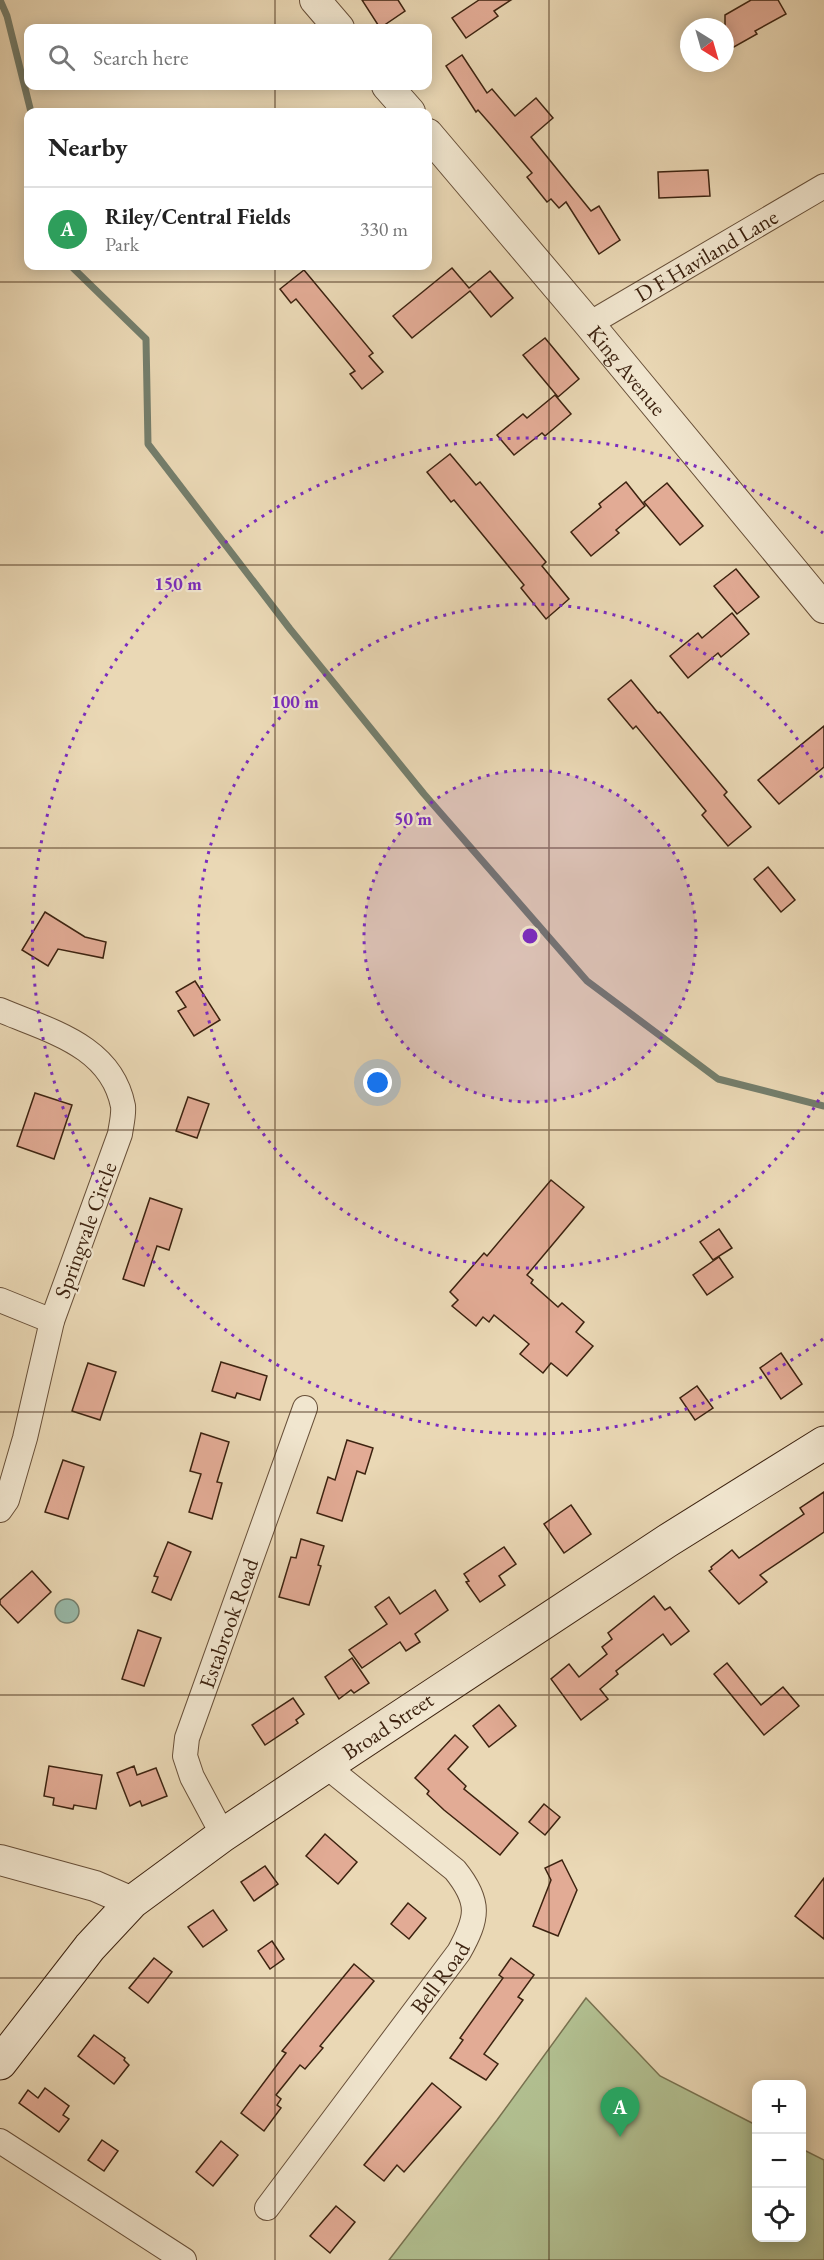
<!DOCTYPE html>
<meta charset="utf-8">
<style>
:root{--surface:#fff;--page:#f6f6f6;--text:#222;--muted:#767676;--line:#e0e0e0;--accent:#8f2418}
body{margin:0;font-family:"EB Garamond",serif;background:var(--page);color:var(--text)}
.controls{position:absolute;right:18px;bottom:18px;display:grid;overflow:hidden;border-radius:12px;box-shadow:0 3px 15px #0003}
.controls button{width:54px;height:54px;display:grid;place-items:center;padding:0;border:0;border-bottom:2px solid var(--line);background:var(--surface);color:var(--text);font:30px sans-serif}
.compass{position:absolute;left:680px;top:18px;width:54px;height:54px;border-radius:50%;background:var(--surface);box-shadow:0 3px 15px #0003;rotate:143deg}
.you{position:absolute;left:378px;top:1083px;width:21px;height:21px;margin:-15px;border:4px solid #fff;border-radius:50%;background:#1a73e8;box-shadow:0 0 0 9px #1a73e833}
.badge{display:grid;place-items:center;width:39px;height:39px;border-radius:50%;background:var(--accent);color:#fff;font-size:20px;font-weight:700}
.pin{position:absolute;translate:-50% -50px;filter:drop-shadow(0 2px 3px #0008)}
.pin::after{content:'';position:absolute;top:32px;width:21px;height:18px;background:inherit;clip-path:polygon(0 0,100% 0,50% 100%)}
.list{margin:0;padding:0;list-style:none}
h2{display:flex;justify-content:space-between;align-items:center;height:78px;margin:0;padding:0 24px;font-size:26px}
h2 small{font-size:20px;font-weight:400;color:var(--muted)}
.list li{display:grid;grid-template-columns:39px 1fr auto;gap:18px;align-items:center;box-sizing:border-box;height:84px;padding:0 24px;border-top:2px solid var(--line)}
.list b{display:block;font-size:22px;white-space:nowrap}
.list p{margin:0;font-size:20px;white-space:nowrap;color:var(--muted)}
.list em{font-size:20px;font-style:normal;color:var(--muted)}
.icon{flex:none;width:33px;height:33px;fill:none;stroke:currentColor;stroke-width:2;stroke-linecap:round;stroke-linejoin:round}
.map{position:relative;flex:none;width:824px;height:2260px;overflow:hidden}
.search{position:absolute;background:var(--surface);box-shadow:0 3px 15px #0003;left:24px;top:24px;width:408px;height:66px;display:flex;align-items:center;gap:15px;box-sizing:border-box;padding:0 21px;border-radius:12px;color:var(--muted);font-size:22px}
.panel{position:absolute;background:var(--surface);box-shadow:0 3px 15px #0003;left:24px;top:108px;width:408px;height:162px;border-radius:12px}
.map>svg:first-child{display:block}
.green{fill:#b2c091;stroke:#787250;stroke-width:1.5}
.water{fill:#98baaa;stroke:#747e6c;stroke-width:1.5}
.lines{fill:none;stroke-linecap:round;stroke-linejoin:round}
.stream{stroke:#747e6c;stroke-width:7}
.building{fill:#e2ab95;stroke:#3d2310;stroke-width:1.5}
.minor-casing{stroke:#685039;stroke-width:26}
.tertiary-casing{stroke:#685039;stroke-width:32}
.secondary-casing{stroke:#3d2310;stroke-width:35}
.minor{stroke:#f1e6cf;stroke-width:24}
.tertiary{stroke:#f1e6cf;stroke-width:30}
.secondary{stroke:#f1e6cf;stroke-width:33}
.grid{fill:none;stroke:#3d2310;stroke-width:1.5;stroke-opacity:0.55}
.ring{fill:none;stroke:#7b2cbf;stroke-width:3;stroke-dasharray:3 6}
.labels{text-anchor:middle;stroke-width:4.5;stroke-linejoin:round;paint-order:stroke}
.street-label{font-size:22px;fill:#3d2310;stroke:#f1e6cf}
.centre{fill:#7b2cbf;stroke:#f1e6cf;stroke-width:3}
.ring-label{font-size:18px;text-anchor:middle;font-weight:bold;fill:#7b2cbf;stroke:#f1e6cf;stroke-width:4.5;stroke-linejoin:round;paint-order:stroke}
</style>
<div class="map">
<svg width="824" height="2260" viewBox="0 0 824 2260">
<rect width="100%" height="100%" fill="#ead8b5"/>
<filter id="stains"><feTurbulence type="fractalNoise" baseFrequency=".00333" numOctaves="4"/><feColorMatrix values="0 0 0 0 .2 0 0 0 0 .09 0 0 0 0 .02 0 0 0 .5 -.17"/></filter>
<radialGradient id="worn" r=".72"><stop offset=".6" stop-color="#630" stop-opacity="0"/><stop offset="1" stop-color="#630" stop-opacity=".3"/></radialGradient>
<path class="green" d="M 586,1998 L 660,2076 L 756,2125 L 756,2238 L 802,2238 L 802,2149 L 824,2160 L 824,2260 L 389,2260 L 497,2120 Z"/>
<circle class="water" cx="67" cy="1611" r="12"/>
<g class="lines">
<g class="stream">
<path d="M 0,0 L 7,16 L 31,112"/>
<path d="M 71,266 L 146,339 L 148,444 L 290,629 L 424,794 L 587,981 L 718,1079 L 824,1106"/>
</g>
</g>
<g class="building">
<path d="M 362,0 L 398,0 L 405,11 L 380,28 Z"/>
<path d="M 479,0 L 511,0 L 494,11 L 498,16 L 466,38 L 452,18 Z"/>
<path d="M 751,0 L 778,0 L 786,14 L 755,31 L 757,34 L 725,52 L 725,15 Z"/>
<path d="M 462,55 L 487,93 L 492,89 L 515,116 L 536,98 L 553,118 L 531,137 L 591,211 L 599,206 L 620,240 L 599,254 L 566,202 L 559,208 L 551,199 L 547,202 L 527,177 L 532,173 L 492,126 L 478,110 L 476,112 L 446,66 Z"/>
<path d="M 708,170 L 710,196 L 659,198 L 658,172 Z"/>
<path d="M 452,268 L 469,288 L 490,271 L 513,298 L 491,317 L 470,291 L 412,338 L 393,316 Z"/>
<path d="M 304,270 L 373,353 L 369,356 L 383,372 L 362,389 L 350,374 L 355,371 L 296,299 L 291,303 L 280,289 Z"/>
<path d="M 545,338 L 579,379 L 558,397 L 523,355 Z"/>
<path d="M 555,395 L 571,414 L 545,436 L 542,433 L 514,455 L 497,435 L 523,414 L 527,418 Z"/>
<path d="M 450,454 L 476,485 L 480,482 L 546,562 L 542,566 L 569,599 L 546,619 L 521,588 L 524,585 L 454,500 L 451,502 L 427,472 Z"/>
<path d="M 626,482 L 645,506 L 616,530 L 619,533 L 591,556 L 571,532 L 601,507 L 599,504 Z"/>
<path d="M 667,483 L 703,526 L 680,545 L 644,502 Z"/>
<path d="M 736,569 L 759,597 L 737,614 L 714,586 Z"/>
<path d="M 732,613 L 749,634 L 721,657 L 718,653 L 688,678 L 670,656 L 698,633 L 702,638 Z"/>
<path d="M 631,680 L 658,713 L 660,712 L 727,792 L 724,795 L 751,827 L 728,846 L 702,815 L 706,811 L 636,726 L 633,729 L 608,699 Z"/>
<path d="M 824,726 L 824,767 L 779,804 L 758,780 Z"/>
<path d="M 768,867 L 795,900 L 781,912 L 754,879 Z"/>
<path d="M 45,912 L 85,937 L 106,942 L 103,958 L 58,949 L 48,966 L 22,950 Z"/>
<path d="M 195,981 L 220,1020 L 194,1036 L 178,1011 L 186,1007 L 176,992 Z"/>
<path d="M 35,1093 L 72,1105 L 54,1159 L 17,1146 Z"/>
<path d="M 188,1097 L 209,1104 L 197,1138 L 176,1131 Z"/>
<path d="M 551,1180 L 584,1207 L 527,1275 L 533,1280 L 531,1283 L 558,1307 L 562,1303 L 584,1322 L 576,1332 L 593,1346 L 567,1376 L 551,1363 L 543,1373 L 520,1354 L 529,1344 L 494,1315 L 489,1322 L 483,1317 L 476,1326 L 452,1306 L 458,1300 L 450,1292 L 484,1253 L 487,1256 Z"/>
<path d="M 150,1198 L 182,1209 L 169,1250 L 157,1246 L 144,1286 L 123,1279 Z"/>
<path d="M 719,1229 L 732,1248 L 713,1260 L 700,1242 Z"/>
<path d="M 719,1257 L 733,1277 L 707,1295 L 693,1275 Z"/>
<path d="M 781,1353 L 802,1384 L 781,1399 L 760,1368 Z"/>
<path d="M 221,1362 L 267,1376 L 260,1400 L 237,1393 L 235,1398 L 212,1391 Z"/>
<path d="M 88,1363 L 116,1372 L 100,1420 L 72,1411 Z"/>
<path d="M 697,1386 L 713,1408 L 695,1420 L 680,1398 Z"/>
<path d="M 201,1433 L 229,1442 L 217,1482 L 222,1483 L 212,1519 L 189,1512 L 201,1474 L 190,1471 Z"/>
<path d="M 347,1440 L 373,1448 L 365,1474 L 357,1471 L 342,1521 L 317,1513 L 328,1477 L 335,1480 Z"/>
<path d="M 63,1460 L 84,1467 L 68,1519 L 45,1512 Z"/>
<path d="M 824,1492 L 824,1532 L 760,1575 L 767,1582 L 739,1604 L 709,1571 L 712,1569 L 711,1567 L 732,1550 L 739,1558 L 804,1514 L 800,1508 Z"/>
<path d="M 571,1505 L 591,1534 L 564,1553 L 544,1524 Z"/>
<path d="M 301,1539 L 324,1546 L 318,1565 L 321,1566 L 309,1605 L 279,1597 L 291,1557 L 296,1558 Z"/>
<path d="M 168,1542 L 191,1552 L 171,1600 L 152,1592 L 158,1577 L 154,1576 Z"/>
<path d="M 504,1547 L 516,1564 L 499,1576 L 505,1585 L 480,1602 L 466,1582 L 469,1581 L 464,1574 Z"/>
<path d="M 32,1571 L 51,1592 L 18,1623 L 0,1604 L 0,1600 Z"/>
<path d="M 435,1590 L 448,1610 L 415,1634 L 420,1642 L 406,1651 L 400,1642 L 362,1668 L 349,1650 L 387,1624 L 375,1607 L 389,1597 L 400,1614 Z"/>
<path d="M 654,1596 L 665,1610 L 670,1607 L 689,1631 L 671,1645 L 663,1634 L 616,1671 L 618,1674 L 600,1689 L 608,1699 L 581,1720 L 551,1679 L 569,1664 L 579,1677 L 607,1654 L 602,1647 L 612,1639 L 608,1633 Z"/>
<path d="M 138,1630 L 161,1638 L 144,1686 L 122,1679 Z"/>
<path d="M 352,1658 L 369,1683 L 354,1693 L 351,1690 L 339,1699 L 325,1677 Z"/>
<path d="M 727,1663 L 761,1705 L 783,1687 L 799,1706 L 764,1735 L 714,1674 Z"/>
<path d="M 293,1698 L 304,1714 L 296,1720 L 298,1723 L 265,1745 L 252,1725 Z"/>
<path d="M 499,1705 L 516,1726 L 489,1747 L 473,1726 Z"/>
<path d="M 455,1735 L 468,1747 L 448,1769 L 466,1786 L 464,1789 L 518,1833 L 500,1855 L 444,1810 L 427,1794 L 429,1791 L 415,1778 Z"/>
<path d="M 49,1766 L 102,1775 L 96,1809 L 74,1805 L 73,1809 L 53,1805 L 54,1798 L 44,1796 Z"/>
<path d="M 134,1766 L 137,1775 L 156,1768 L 167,1796 L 142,1806 L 140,1801 L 130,1806 L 117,1773 Z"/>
<path d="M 544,1804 L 560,1817 L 545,1835 L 529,1822 Z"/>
<path d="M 325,1834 L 357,1862 L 338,1884 L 306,1856 Z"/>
<path d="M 562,1860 L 577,1890 L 558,1936 L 533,1926 L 551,1880 L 545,1868 Z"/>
<path d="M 265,1866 L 278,1884 L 254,1901 L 241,1882 Z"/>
<path d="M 824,1878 L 824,1939 L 795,1916 Z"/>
<path d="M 408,1903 L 426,1918 L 409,1939 L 391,1924 Z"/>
<path d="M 213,1910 L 227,1930 L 203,1947 L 188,1927 Z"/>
<path d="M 272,1941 L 284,1959 L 270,1969 L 258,1951 Z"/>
<path d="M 154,1958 L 172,1972 L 148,2003 L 129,1988 Z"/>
<path d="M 511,1958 L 534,1975 L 518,1997 L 523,2000 L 484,2054 L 498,2064 L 486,2080 L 450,2058 L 463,2040 L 460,2038 L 503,1978 L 499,1975 Z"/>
<path d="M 354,1964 L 374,1981 L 320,2046 L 323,2048 L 305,2069 L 300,2065 L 276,2095 L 281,2099 L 277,2105 L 281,2108 L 264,2131 L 241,2113 L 286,2053 L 282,2051 Z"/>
<path d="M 94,2035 L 125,2058 L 124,2060 L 129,2065 L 114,2084 L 78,2056 Z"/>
<path d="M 432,2083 L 461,2107 L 404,2172 L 397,2165 L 384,2181 L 364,2165 Z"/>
<path d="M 45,2088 L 69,2106 L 63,2115 L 69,2119 L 59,2132 L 19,2103 L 28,2090 L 38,2098 Z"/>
<path d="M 102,2140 L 118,2151 L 104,2171 L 88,2160 Z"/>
<path d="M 221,2141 L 238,2155 L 213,2186 L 196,2172 Z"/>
<path d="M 336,2206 L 355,2222 L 330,2253 L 310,2236 Z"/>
</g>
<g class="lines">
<g class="minor-casing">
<g id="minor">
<path id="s1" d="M 589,324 L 824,186"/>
<path d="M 0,1010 C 49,1031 111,1045 123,1106 C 124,1115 121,1126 120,1134 L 52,1321 L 25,1438 L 7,1500 L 0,1510"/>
<path d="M 0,1300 L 52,1321"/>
<path id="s2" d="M 223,1835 L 192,1777 L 185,1756 L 187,1738 L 305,1408"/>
<path d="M 0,2141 L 184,2260"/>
<path id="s3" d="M 267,2208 L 459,1952 C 478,1918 481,1902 455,1870 L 326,1766"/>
</g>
</g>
<g class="tertiary-casing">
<g id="tertiary">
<path d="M 315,0 L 339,28"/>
<path d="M 387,86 L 410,112"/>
<path id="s4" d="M 428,134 L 589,324 L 824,608"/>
<path d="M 0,1860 L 95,1886 L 132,1902"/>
</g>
</g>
<g class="secondary-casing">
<g id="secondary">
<path id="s5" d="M 0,2063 L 90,1947 L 132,1902 L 223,1835 L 326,1766 L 667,1541 L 824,1443"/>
</g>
</g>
<use href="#minor" class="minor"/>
<use href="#tertiary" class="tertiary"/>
<use href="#secondary" class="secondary"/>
</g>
<path class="grid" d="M 275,0 L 275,28M 549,0 L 549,2260M 275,86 L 275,112M 275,266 L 275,2260M 0,282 L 824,282M 0,565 L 824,565M 0,848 L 824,848M 0,1130 L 824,1130M 0,1412 L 824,1412M 0,1695 L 824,1695M 0,1978 L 824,1978"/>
<circle cx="530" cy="936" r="166" fill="#7b2cbf" fill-opacity=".12"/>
<g class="ring">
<circle cx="530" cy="936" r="166"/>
<path d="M823 1092A332 332 0 1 1 823 780"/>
<path d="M823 1339A498 498 0 1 1 823 533"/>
</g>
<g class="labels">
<g class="street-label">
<text dy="8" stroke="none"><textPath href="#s1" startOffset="136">D F Haviland Lane</textPath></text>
<text dy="8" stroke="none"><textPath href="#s4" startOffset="309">King Avenue</textPath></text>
<text transform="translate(85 1230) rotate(-70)" y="8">Springvale Circle</text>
<text dy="8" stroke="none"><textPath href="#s2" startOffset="228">Estabrook Road</textPath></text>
<text dy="8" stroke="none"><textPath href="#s5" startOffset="519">Broad Street</textPath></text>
<text dy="8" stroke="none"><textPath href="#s3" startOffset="288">Bell Road</textPath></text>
</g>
</g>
<circle cx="530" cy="936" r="9" class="centre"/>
<g class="ring-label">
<text x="178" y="590">150 m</text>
<text x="295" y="708">100 m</text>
<text x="413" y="825">50 m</text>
</g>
<rect width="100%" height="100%" filter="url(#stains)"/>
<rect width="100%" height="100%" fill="url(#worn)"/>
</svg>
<div class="controls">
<button>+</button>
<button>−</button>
<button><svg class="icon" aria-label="locate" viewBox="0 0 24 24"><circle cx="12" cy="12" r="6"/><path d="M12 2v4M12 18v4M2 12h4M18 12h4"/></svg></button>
</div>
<svg class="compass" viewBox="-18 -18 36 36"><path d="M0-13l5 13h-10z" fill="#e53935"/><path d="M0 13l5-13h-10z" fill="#767676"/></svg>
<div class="you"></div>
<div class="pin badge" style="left:620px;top:2137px;background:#2e9e5b">A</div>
<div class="search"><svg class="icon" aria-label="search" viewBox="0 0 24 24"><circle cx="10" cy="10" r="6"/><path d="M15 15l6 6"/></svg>Search here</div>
<section class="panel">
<h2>Nearby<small></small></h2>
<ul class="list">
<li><span class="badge" style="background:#2e9e5b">A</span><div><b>Riley/Central Fields</b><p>Park</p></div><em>330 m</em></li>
</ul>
</section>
</div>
